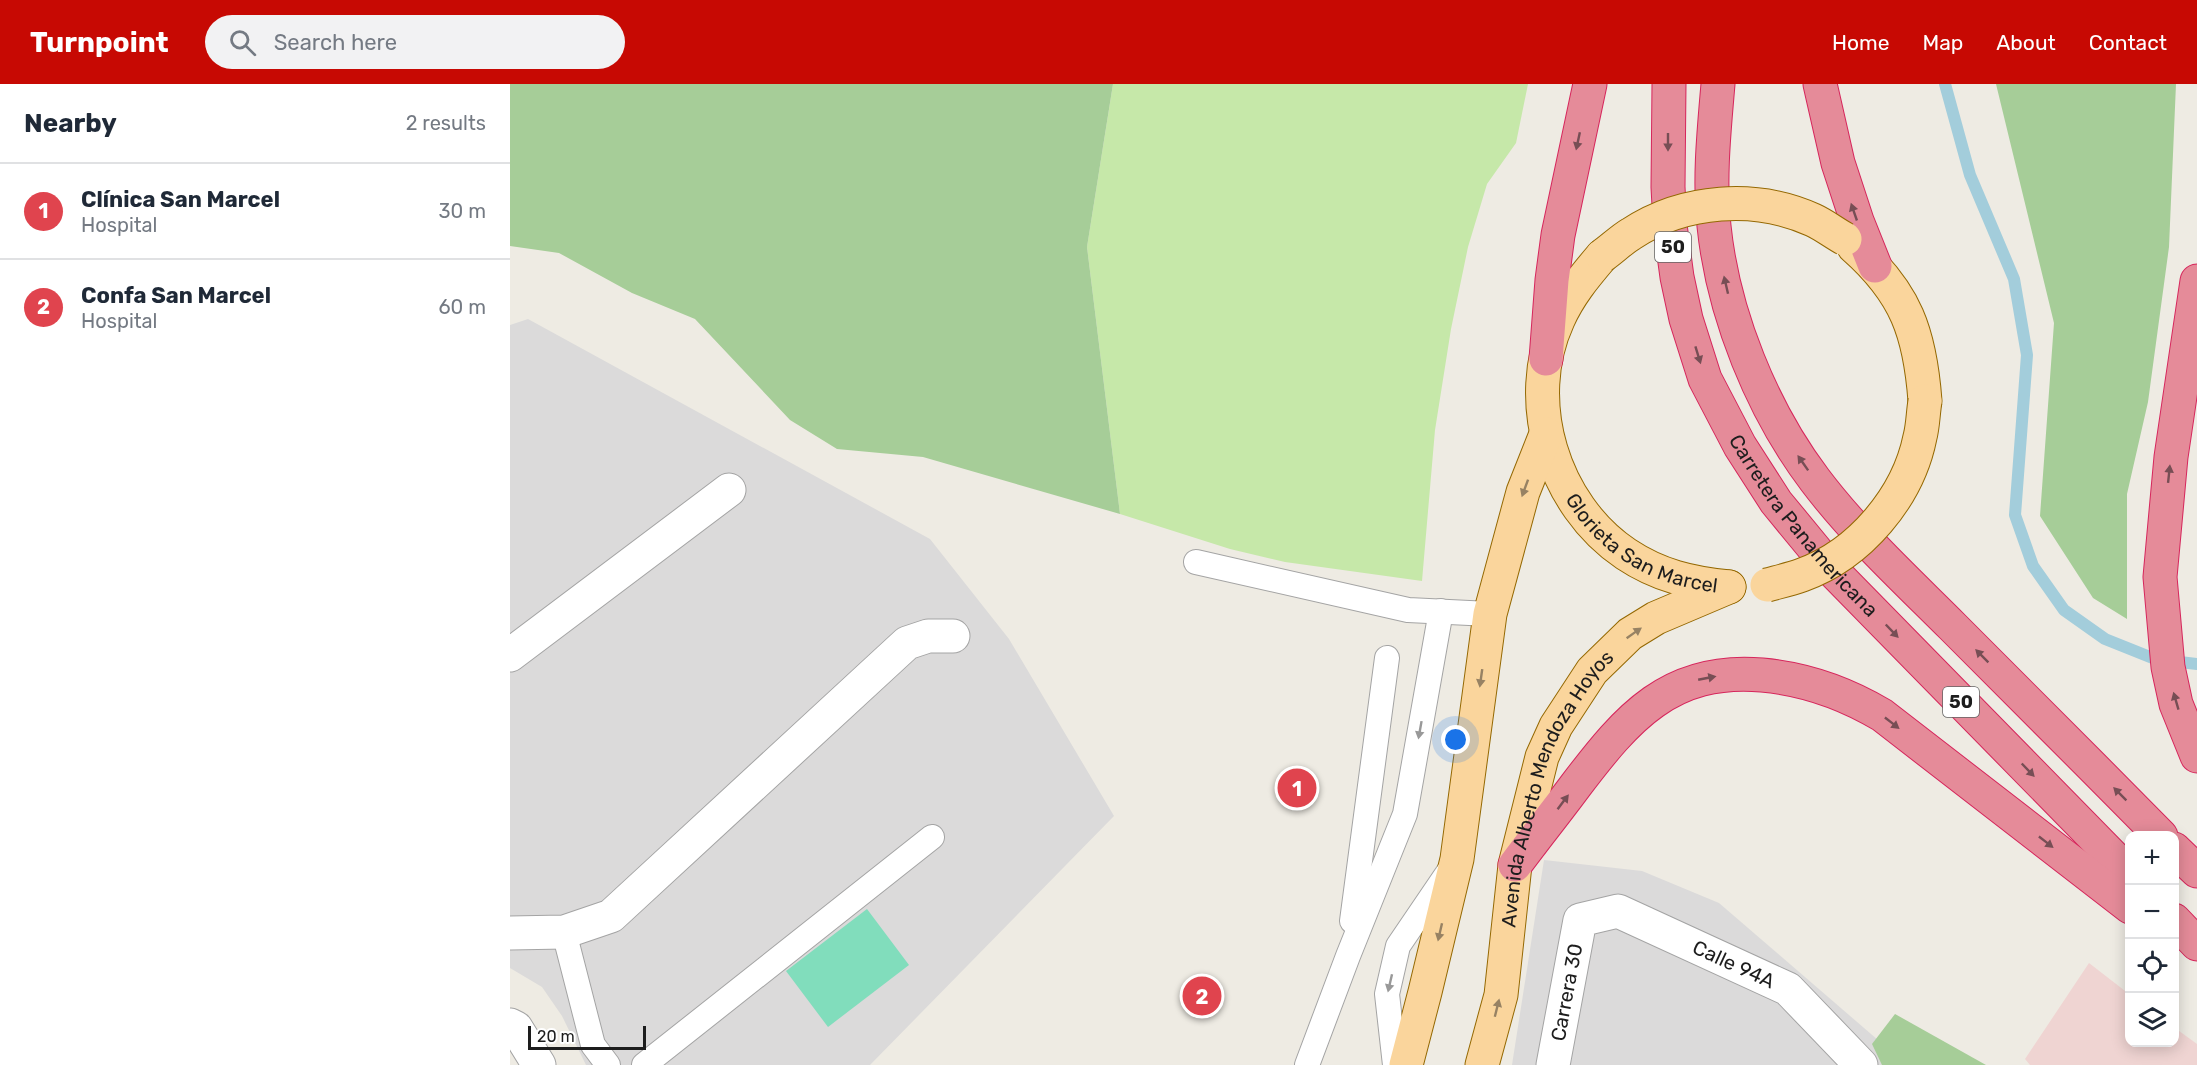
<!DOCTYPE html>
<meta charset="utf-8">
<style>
:root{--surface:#fff;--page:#f2f2f3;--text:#1f2937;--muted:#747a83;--line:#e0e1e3;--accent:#c70903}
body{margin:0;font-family:Rubik,sans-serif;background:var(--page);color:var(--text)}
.controls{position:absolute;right:18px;bottom:18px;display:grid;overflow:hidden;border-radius:12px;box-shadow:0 3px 15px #0003}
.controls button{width:54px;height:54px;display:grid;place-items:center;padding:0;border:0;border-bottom:2px solid var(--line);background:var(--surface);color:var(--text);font:30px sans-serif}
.scale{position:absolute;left:18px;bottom:15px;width:118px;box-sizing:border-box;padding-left:6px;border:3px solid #1d1d1d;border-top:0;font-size:16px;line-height:21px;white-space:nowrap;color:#1d1d1d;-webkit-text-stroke:4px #fff;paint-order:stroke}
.you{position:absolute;left:946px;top:656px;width:21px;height:21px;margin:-15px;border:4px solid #fff;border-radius:50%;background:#1a73e8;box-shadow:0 0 0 9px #1a73e833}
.badge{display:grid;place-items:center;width:39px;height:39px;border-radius:50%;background:var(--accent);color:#fff;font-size:20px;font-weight:700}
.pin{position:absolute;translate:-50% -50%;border:3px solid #fff;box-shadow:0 2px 6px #0006}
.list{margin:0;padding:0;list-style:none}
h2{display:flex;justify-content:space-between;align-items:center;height:78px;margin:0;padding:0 24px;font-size:26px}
h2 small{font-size:20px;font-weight:400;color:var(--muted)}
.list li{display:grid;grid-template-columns:39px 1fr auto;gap:18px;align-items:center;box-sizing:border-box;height:96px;padding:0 24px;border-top:2px solid var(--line)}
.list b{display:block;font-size:22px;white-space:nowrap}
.list p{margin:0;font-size:20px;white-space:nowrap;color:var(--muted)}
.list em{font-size:20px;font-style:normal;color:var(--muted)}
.icon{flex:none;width:33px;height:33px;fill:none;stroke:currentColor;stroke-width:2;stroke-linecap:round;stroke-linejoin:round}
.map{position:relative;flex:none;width:1687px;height:981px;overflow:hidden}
header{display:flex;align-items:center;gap:36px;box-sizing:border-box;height:84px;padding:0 30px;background:var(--accent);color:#fff}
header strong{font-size:28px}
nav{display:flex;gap:33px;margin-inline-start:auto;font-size:21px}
.search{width:420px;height:54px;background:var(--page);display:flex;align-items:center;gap:15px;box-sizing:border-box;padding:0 21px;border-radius:33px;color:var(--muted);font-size:22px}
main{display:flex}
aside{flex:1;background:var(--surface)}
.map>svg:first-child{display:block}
.residential{fill:#dbdada}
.commercial{fill:#efd4d2}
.grass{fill:#c6e8a9}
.forest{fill:#a6cd98}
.pitch{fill:#81ddbc}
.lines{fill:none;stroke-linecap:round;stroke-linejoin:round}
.stream{stroke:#a3cddb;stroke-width:12}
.lane-casing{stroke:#a4a4a4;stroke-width:26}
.street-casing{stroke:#a4a4a4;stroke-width:35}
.primary-casing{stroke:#946802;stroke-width:35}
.highway-casing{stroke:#d6265c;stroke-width:35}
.lane{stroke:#fff;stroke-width:24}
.street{stroke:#fff;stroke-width:33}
.primary{stroke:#fad59c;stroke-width:33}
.highway{stroke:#e58b99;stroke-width:33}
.primary-bridge-casing{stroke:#946802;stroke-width:35;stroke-linecap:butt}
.primary-bridge{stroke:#fad59c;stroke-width:33}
.oneway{fill:#774e55}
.oneway2{fill:#978263}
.oneway3{fill:#999}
.labels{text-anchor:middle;stroke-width:4.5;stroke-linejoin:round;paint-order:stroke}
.shield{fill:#fff;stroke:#616161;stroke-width:1.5}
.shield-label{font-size:18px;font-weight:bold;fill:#1d1d1d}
.street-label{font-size:20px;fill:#1d1d1d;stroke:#fff}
</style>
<header>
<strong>Turnpoint</strong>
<div class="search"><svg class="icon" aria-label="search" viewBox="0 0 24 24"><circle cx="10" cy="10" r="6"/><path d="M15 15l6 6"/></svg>Search here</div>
<nav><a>Home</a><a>Map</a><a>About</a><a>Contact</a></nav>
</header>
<main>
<aside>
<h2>Nearby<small>2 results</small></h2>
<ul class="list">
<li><span class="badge" style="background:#e0444e">1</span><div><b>Clínica San Marcel</b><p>Hospital</p></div><em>30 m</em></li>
<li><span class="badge" style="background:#e0444e">2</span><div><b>Confa San Marcel</b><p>Hospital</p></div><em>60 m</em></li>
</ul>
</aside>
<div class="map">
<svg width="1687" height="981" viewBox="0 0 1687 981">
<rect width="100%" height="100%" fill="#eeebe3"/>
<g class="residential">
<path d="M 18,235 L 420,455 L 499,555 L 604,732 L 360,981 L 76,981 L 52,932 L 32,903 L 0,884 L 0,241 Z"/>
<path d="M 1034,776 L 1132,787 L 1209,819 L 1397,981 L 1002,981 Z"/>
</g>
<path class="commercial" d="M 1579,879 L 1619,910 L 1620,958 L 1664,958 L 1665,944 L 1687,960 L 1687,981 L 1520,981 L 1515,975 Z"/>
<path class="grass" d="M 603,0 L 1018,0 L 1006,59 L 977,100 L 958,163 L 941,245 L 925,346 L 912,497 L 775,478 L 720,465 L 610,430 L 577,163 Z"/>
<g class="forest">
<path d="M 0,0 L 603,0 L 577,163 L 610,430 L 413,373 L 327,365 L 280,336 L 185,235 L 122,209 L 49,169 L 0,162 Z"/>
<path d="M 1486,0 L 1666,0 L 1659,163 L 1638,318 L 1617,410 L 1617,535 L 1583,514 L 1530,432 L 1544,239 Z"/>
<path d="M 1385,930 L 1476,981 L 1372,981 L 1362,960 Z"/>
</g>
<path class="pitch" d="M 357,825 L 399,881 L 318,943 L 276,887 Z"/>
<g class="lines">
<path class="stream" d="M 1435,0 L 1460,91 L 1504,195 L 1517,271 L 1505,431 L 1523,482 L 1554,526 L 1595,555 L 1645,575 L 1687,580"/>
<g class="lane-casing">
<g id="lane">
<path d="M 686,478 L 898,526 L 980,530"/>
<path d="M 842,837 L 877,574"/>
<path d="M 54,848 L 83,961 L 98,981"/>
<path d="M 134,981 L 422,753"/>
<path d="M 797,981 L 838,872 L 895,730 L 931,527"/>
<path d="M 885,981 L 877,910 L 888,862 L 939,787"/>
</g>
</g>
<g class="street-casing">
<g id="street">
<path d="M 0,571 L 219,406"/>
<path d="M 0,849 L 54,848 L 101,832 L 397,559 L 418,552 L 443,552"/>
<path d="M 0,941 L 6,944 L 29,981"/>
<path id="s1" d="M 1043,981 L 1070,836 L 1108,827 L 1278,905 L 1351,981"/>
</g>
</g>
<g class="primary-casing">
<g id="primary">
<path d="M 1344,163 C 1396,209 1410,249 1415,317"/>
<path id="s2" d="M 1092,172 C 1075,192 1059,211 1048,236 C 1011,317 1043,421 1116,470 C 1149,492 1181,499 1219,503"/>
<path d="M 896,981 L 915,908 L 947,775 L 980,530 L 1013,408 L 1036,350"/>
<path id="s3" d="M 972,981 L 991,911 L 1005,781 L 1032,673 L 1046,642 L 1082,587 L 1120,550 L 1146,534 L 1219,503"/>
</g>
</g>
<g class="highway-casing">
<g id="highway">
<path id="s4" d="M 1159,0 L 1158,103 L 1160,141 L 1167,193 L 1176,235 L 1195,295 L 1230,362 L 1266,418 L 1322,486 L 1620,790"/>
<path d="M 1208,0 C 1204,47 1199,95 1204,142 C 1213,230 1252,326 1305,396 C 1345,449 1396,496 1443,543 C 1513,613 1582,682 1651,752"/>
<path d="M 1310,0 L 1328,79 L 1347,137 L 1365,182"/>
<path d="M 1687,197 L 1661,373 L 1650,493 L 1658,583 L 1666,620 L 1687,672"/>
<path d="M 1036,275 L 1042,196 L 1048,151 L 1080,0"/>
<path d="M 1664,765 L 1687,787"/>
<path d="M 1005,781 C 1025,754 1046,728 1066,701 C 1117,634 1160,583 1252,591 C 1296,595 1335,609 1372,631 L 1620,823"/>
<path d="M 1664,836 L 1687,860"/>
</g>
</g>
<use href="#lane" class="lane"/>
<use href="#street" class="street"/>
<use href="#primary" class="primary"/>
<use href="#highway" class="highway"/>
<g class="primary-bridge-casing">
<g id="primary-bridge">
<path d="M 1092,172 C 1102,165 1111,156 1121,150 C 1174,115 1246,110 1303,136 C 1314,141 1324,149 1335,155"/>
<path d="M 1257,501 C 1268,498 1281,495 1292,491 C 1350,470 1398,413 1410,353 C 1413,342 1413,329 1415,317"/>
</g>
</g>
<use href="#primary-bridge" class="primary-bridge"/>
</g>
<defs><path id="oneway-solid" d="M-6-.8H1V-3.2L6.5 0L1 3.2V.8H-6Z" transform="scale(1.5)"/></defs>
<g class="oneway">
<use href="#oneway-solid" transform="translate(1068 57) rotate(102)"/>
<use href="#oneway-solid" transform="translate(1158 58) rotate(90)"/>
<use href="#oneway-solid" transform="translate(1344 128) rotate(-109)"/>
<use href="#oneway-solid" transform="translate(1216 201) rotate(-103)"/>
<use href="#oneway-solid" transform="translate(1188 271) rotate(73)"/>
<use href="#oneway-solid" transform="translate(1293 379) rotate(-125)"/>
<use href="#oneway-solid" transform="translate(1659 390) rotate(-84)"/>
<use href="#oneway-solid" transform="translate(1382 547) rotate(46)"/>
<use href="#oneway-solid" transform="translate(1472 572) rotate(-135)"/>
<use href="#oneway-solid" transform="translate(1197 594) rotate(-11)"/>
<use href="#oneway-solid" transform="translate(1666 617) rotate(-106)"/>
<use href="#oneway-solid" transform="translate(1382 639) rotate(38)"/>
<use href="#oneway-solid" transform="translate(1518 686) rotate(46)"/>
<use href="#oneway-solid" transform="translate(1610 710) rotate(-135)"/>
<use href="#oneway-solid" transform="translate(1053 718) rotate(-53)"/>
<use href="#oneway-solid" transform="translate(1536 758) rotate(38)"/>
</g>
<g class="oneway2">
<use href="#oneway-solid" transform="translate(1015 404) rotate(110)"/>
<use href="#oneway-solid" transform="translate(1124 549) rotate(-35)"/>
<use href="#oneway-solid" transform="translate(971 594) rotate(98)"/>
<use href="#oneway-solid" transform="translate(930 848) rotate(103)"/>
<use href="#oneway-solid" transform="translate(987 924) rotate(-76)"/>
</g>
<g class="oneway3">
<use href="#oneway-solid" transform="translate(910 646) rotate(100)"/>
<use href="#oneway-solid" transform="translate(880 899) rotate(103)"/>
</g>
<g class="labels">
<g class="shield">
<rect x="1145" y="148" width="36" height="30" rx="4.5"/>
<rect x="1433" y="603" width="36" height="30" rx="4.5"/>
</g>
<g class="shield-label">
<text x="1163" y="169">50</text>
<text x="1451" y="624">50</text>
</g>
<g class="street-label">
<text dy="7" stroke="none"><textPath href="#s4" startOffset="477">Carretera Panamericana</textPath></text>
<text dy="7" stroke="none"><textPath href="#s2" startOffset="350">Glorieta San Marcel</textPath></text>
<text dy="7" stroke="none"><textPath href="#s3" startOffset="290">Avenida Alberto Mendoza Hoyos</textPath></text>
<text dy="7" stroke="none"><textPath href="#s1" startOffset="314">Calle 94A</textPath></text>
<text dy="7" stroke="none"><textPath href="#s1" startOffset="74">Carrera 30</textPath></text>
</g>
</g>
</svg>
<div class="controls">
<button>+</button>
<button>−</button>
<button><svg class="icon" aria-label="locate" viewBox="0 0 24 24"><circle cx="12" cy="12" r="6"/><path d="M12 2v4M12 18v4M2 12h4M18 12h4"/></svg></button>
<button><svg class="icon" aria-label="layers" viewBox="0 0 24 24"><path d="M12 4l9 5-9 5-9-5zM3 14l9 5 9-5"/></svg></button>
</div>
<div class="scale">20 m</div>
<div class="you"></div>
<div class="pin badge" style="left:787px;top:704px;background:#e0444e">1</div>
<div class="pin badge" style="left:692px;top:912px;background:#e0444e">2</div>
</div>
</main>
